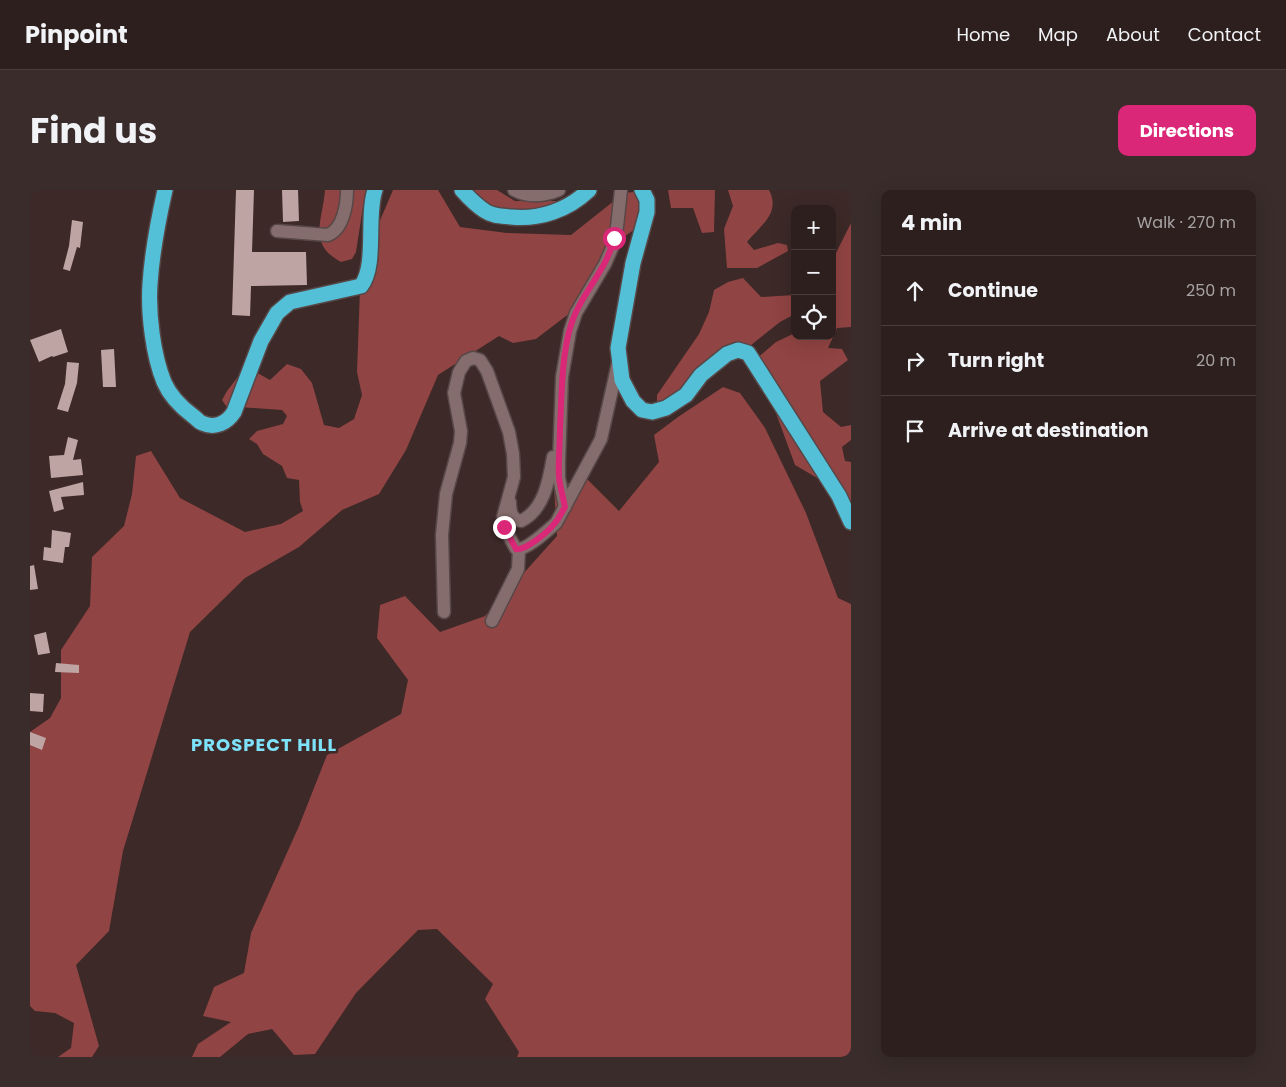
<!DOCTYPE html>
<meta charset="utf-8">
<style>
:root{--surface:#2d1f1e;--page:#392c2b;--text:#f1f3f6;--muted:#a7a2a4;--line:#483d3c;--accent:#db2777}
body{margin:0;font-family:Poppins,sans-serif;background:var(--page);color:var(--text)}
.controls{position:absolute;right:15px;top:15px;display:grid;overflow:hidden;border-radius:10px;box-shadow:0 5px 20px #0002}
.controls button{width:45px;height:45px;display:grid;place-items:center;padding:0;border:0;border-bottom:1px solid var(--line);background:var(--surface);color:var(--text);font:25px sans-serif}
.stop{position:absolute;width:15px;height:15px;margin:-11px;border:4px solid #db2777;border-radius:50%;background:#fff}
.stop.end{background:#db2777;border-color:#fff;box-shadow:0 1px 5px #0008}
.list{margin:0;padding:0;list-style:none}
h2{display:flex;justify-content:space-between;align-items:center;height:65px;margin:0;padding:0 20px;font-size:21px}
h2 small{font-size:16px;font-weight:400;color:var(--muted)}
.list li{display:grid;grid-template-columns:32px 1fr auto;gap:15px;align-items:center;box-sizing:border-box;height:70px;padding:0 20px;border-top:1px solid var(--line)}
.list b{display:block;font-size:19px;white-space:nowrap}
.list em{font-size:16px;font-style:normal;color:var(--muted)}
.icon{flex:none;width:28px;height:28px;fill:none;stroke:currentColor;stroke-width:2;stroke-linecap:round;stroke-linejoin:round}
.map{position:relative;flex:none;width:821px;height:867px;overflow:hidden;border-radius:10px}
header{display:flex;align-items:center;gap:30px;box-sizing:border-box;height:70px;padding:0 25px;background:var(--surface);border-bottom:1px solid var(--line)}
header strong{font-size:24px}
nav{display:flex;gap:28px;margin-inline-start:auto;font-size:18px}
.intro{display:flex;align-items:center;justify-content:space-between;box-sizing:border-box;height:120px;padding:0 30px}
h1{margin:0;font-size:35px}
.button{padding:12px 22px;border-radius:10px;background:var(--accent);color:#fff;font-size:18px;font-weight:700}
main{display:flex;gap:30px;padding:0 30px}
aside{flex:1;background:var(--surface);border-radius:10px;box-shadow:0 5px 20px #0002}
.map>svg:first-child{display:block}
.forest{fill:#904443}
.building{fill:#bea5a3}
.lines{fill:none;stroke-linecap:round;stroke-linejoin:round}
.minor-casing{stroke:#574747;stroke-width:15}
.highway-casing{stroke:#574747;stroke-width:18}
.minor{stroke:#846d6c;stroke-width:12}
.highway{stroke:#53c0d8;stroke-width:15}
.route{stroke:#db2777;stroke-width:6}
.labels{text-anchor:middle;stroke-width:5;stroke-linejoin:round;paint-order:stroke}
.district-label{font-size:18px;font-weight:bold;letter-spacing:1px;fill:#7de2fa;stroke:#3c2928}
</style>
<header>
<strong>Pinpoint</strong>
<nav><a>Home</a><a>Map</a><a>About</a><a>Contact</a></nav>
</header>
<div class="intro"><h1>Find us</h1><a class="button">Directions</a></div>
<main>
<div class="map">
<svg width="821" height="867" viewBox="0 0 821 867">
<rect width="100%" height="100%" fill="#3c2928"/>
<g class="forest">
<path d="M 295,0 L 338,0 L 335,4 L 326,62 L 322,69 L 311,72 C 277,54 293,29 295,0 Z"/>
<path d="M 363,0 L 408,0 L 430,37 L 477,43 L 541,45 L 594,3 L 621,0 L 624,7 L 625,18 L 620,29 L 595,46 L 566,103 L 506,149 L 483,153 L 469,146 L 408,185 L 376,260 L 349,304 L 312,320 L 269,357 L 215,388 L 160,442 L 93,661 L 79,741 L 46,775 L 69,856 L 62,867 L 28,867 L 41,858 L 44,833 L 25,823 L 5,821 L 0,816 L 0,542 L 20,528 L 31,508 L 31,460 L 60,416 L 62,367 L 94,336 L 102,304 L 106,266 L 121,261 L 150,308 L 215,342 L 251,334 L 273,321 L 270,312 L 269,290 L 257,288 L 252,276 L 233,264 L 227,254 L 219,249 L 227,241 L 253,234 L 257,226 L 252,220 L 196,216 L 192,210 L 197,201 L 211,183 L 222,180 L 240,190 L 257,174 L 271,179 L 282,193 L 294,235 L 309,238 L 324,229 L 332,205 L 327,182 L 330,99 L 348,35 Z"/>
<path d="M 424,0 L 467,0 L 485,11 L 527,11 L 535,12 L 515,30 L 453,20 Z"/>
<path d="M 638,0 L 685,0 L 684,42 L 672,43 L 663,18 L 641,18 Z"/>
<path d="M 698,0 L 739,0 C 751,23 731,35 717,52 L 724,60 L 748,53 L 757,55 L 758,61 L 727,78 L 697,78 L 694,39 L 703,16 Z"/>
<path d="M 821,33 L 821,137 L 807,138 L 798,158 L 812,159 L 818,170 L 790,191 L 793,222 L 811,237 L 821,235 L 821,250 L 812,257 L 815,271 L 821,272 L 821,325 L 806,299 L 765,275 L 726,169 L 746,152 L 765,143 L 765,146 L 802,146 L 802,71 Z"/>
<path d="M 713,88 L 731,107 L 765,105 L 765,124 L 750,132 L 716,159 L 690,159 L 675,190 L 627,216 L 627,205 L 669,144 L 679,122 L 684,100 L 698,92 Z"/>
<path d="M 693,197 L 710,203 L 735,238 L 776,323 L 808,408 L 821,414 L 821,867 L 487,867 L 489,862 L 455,809 L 463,794 L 407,739 L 388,740 L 326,803 L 285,864 L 264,865 L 242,839 L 218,844 L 190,867 L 162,867 L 168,854 L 201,832 L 173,826 L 184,797 L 214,783 L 221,743 L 269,636 L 297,565 L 371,524 L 378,490 L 347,448 L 350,415 L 375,406 L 410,442 L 455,426 L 527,346 L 524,297 L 556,288 L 589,321 L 629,272 L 624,245 L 648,227 Z"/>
</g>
<g class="building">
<path d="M 206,0 L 224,0 L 222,62 L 276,62 L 277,95 L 221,96 L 220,126 L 202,125 Z"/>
<path d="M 252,0 L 268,0 L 269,31 L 253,32 Z"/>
<path d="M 42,30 L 53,32 L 50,58 L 47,57 L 40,81 L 33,79 L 39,56 Z"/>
<path d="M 31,139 L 38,162 L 23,167 L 22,166 L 9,172 L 0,150 Z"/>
<path d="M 84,159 L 86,197 L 73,197 L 71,160 Z"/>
<path d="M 37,172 L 49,173 L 47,193 L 38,222 L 27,219 L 35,194 Z"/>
<path d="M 38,247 L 48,250 L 43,270 L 51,269 L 53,285 L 21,288 L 19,266 L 34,265 Z"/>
<path d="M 53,292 L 54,305 L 31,307 L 34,319 L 24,322 L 19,301 Z"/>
<path d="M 22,340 L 41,343 L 39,357 L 35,357 L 33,373 L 13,370 L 14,357 L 21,358 Z"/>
<path d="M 4,375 L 8,399 L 0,400 L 0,376 Z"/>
<path d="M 16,442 L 20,463 L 8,465 L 4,445 Z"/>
<path d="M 26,473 L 49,475 L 49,483 L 25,482 Z"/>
<path d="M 0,503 L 14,504 L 13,522 L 0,521 Z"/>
<path d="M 0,542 L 16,548 L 12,560 L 0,555 Z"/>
</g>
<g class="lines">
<g class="minor-casing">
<g id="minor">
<path d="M 484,0 C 498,8 515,6 529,0"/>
<path d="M 247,41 L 298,45 C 313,39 317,15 317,0"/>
<path d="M 480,312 C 480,321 481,329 491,331 C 514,320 519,290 523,267"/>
<path d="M 535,317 L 529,288 L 529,272 L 532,187 L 540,141 L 546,123 L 575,74 L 582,58 L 587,37 L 591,0"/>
<path d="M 414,422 L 412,345 L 416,304 L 430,253 L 431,241 L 424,203 L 429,182 L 436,171 L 443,168 L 450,170 L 457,181 L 479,242 L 483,264 L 484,287 L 473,327 L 474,337 L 486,359 C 496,361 518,340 526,333 L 571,249 L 588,173"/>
<path d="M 462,431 L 488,379 L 489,360"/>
</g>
</g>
<g class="highway-casing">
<g id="highway">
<path d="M 135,0 C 128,31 122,63 120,94 C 118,123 123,165 134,192 C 140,206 151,217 163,226 C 166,228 169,232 172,233 C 185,239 197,233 204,222 L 231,151 L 247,123 L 260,112 L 331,96 C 347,76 336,27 345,0"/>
<path d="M 432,0 C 439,8 446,15 455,21 C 462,26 472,26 481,27 C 510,30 538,20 559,0"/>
<path d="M 612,0 L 617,10 L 617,22 L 603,73 L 588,158 L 592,190 L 603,211 L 612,220 L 622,222 L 636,218 L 656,205 L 671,185 L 697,164 L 708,160 L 718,163 L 809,306 L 821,332"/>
</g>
</g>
<use href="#minor" class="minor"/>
<use href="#highway" class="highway"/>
</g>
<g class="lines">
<path class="route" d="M 474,337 L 486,359 C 495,361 518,342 524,334 C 529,329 531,323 535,317 C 533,307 530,297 529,287 C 528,271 530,254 530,238 C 532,204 531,153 546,122 C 558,96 578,76 584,48"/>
</g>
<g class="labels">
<g class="district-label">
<text x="234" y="561">PROSPECT HILL</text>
</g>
</g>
</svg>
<div class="controls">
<button>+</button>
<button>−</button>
<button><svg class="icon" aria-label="locate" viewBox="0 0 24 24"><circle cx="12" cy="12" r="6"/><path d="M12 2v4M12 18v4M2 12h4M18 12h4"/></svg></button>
</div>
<div class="stop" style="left:584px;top:48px"></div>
<div class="stop end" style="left:474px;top:337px"></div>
</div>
<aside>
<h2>4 min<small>Walk · 270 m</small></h2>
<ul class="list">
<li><svg class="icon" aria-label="ahead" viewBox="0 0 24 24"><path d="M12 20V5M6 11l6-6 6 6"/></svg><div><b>Continue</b></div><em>250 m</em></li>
<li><svg class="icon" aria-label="right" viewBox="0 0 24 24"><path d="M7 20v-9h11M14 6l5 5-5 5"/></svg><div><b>Turn right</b></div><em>20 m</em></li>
<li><svg class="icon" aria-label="arrive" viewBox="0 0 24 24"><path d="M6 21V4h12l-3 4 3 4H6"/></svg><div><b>Arrive at destination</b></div></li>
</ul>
</aside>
</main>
